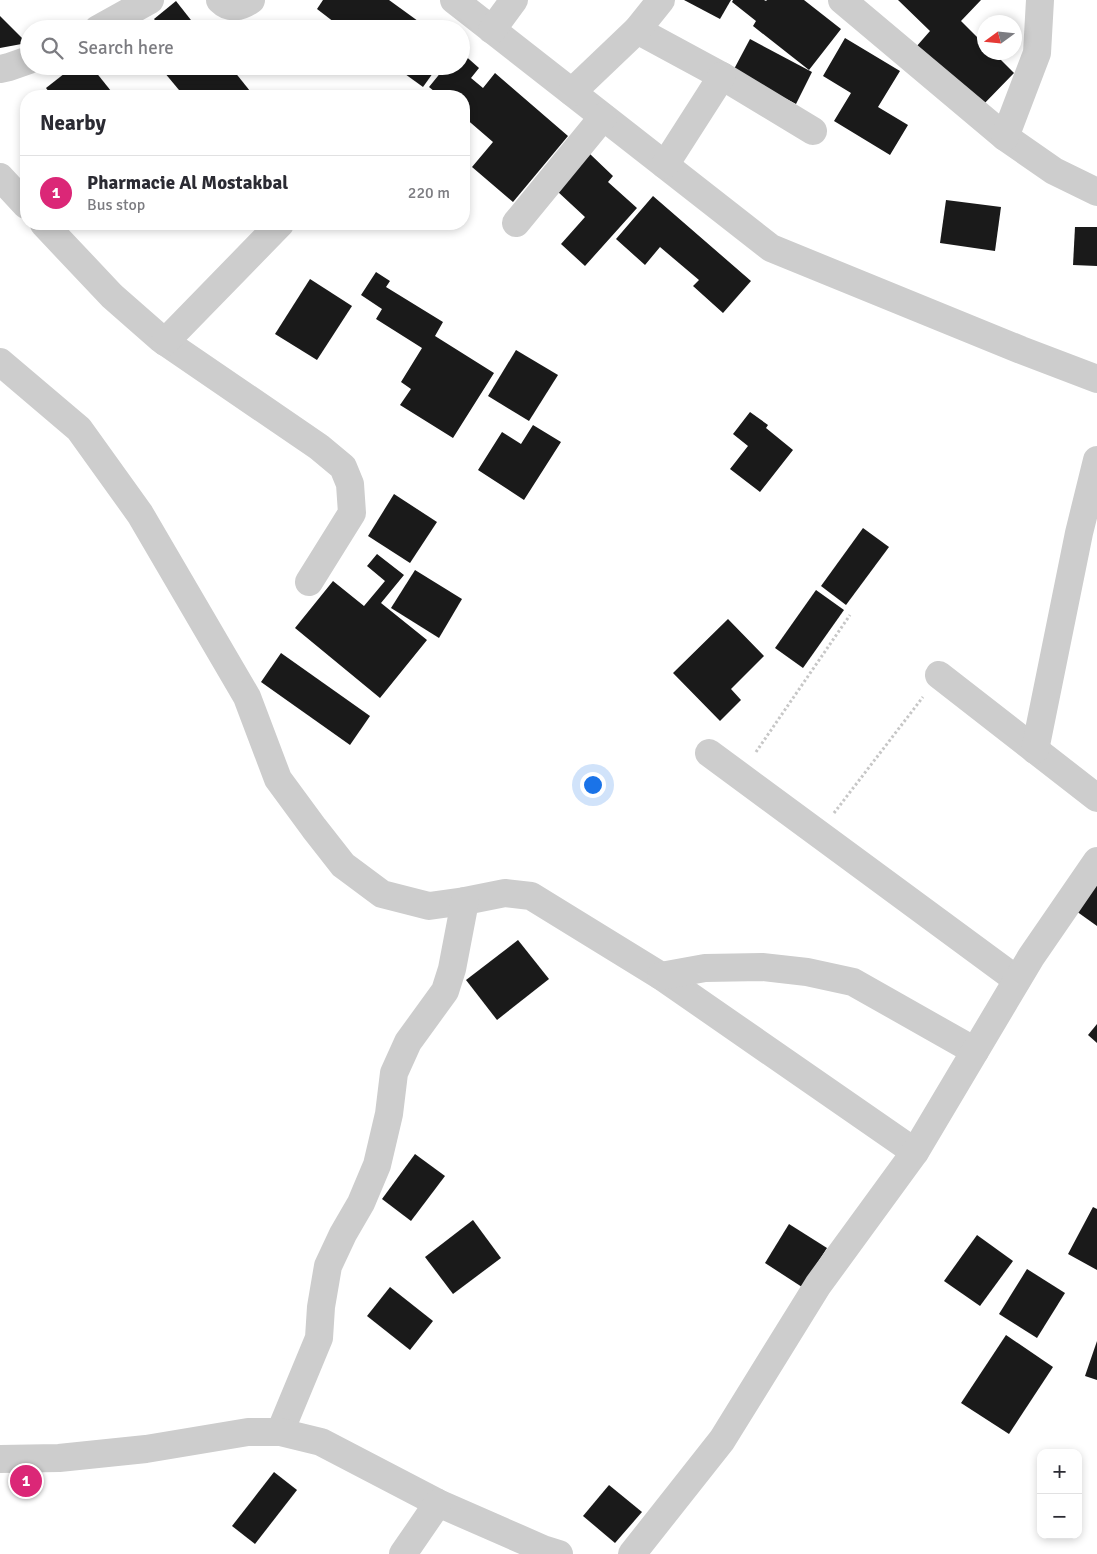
<!DOCTYPE html>
<meta charset="utf-8">
<style>
:root{--surface:#fff;--page:#f7f7f7;--text:#2b2b33;--muted:#7c7c81;--line:#e1e1e2;--accent:#db2777}
body{margin:0;font-family:Signika,sans-serif;background:var(--page);color:var(--text)}
.controls{position:absolute;right:15px;bottom:15px;display:grid;overflow:hidden;border-radius:10px;box-shadow:0 2px 8px #0003}
.controls button{width:45px;height:45px;display:grid;place-items:center;padding:0;border:0;border-bottom:1px solid var(--line);background:var(--surface);color:var(--text);font:25px sans-serif}
.compass{position:absolute;left:977px;top:15px;width:45px;height:45px;border-radius:50%;background:var(--surface);box-shadow:0 2px 8px #0003;rotate:255deg}
.you{position:absolute;left:592px;top:784px;width:18px;height:18px;margin:-12px;border:4px solid #fff;border-radius:50%;background:#1a73e8;box-shadow:0 0 0 8px #1a73e833}
.badge{display:grid;place-items:center;width:32px;height:32px;border-radius:50%;background:var(--accent);color:#fff;font-size:16px;font-weight:700}
.pin{position:absolute;translate:-50% -50%;border:2px solid #fff;box-shadow:0 1px 5px #0006}
.list{margin:0;padding:0;list-style:none}
h2{display:flex;justify-content:space-between;align-items:center;height:65px;margin:0;padding:0 20px;font-size:21px}
h2 small{font-size:16px;font-weight:400;color:var(--muted)}
.list li{display:grid;grid-template-columns:32px 1fr auto;gap:15px;align-items:center;box-sizing:border-box;height:75px;padding:0 20px;border-top:1px solid var(--line)}
.list b{display:block;font-size:19px;white-space:nowrap}
.list p{margin:0;font-size:16px;white-space:nowrap;color:var(--muted)}
.list em{font-size:16px;font-style:normal;color:var(--muted)}
.icon{flex:none;width:28px;height:28px;fill:none;stroke:currentColor;stroke-width:2;stroke-linecap:round;stroke-linejoin:round}
.map{position:relative;flex:none;width:1097px;height:1554px;overflow:hidden}
.search{position:absolute;background:var(--surface);box-shadow:0 2px 8px #0003;left:20px;top:20px;width:450px;height:55px;display:flex;align-items:center;gap:12px;box-sizing:border-box;padding:0 18px;border-radius:28px;color:var(--muted);font-size:19px}
.panel{position:absolute;background:var(--surface);box-shadow:0 2px 8px #0003;left:20px;top:90px;width:450px;height:140px;border-radius:20px}
.map>svg:first-child{display:block}
.building{fill:#1a1a1a}
.lines{fill:none;stroke-linecap:round;stroke-linejoin:round}
.path{stroke:#c7c7c7;stroke-width:3;stroke-dasharray:2.5 2.5;stroke-linecap:butt}
.minor{stroke:#cdcdcd;stroke-width:28}
</style>
<div class="map">
<svg width="1097" height="1554" viewBox="0 0 1097 1554">
<rect width="100%" height="100%" fill="#fff"/>
<g class="building">
<path d="M 323,0 L 389,0 L 429,29 L 343,29 L 317,9 Z"/>
<path d="M 684,0 L 731,0 L 720,19 Z"/>
<path d="M 733,0 L 764,0 L 766,1 L 767,0 L 804,0 L 841,29 L 809,70 L 753,26 L 756,21 L 732,2 Z"/>
<path d="M 898,0 L 981,0 L 961,21 L 984,44 L 984,52 L 993,52 L 1014,73 L 980,108 L 916,47 L 930,31 Z"/>
<path d="M 176,1 L 198,29 L 162,29 L 154,19 Z"/>
<path d="M 0,16 L 27,43 L 0,48 Z"/>
<path d="M 845,38 L 900,71 L 878,107 L 908,125 L 890,155 L 834,121 L 851,93 L 823,76 Z"/>
<path d="M 750,39 L 812,72 L 796,104 L 733,71 Z"/>
<path d="M 461,52 L 479,68 L 471,78 L 483,88 L 495,73 L 568,136 L 513,202 L 472,167 L 493,142 L 464,117 L 464,96 L 440,96 L 429,87 L 446,66 L 461,66 Z"/>
<path d="M 74,66 L 91,66 L 115,96 L 52,96 L 46,88 Z"/>
<path d="M 159,66 L 230,66 L 254,96 L 184,96 Z"/>
<path d="M 394,66 L 438,66 L 423,87 Z"/>
<path d="M 590,154 L 613,176 L 608,182 L 637,208 L 585,266 L 561,244 L 585,217 L 557,191 Z"/>
<path d="M 653,196 L 751,281 L 723,313 L 693,286 L 699,280 L 660,247 L 645,265 L 616,239 Z"/>
<path d="M 946,200 L 1001,207 L 995,251 L 940,243 Z"/>
<path d="M 1075,227 L 1097,227 L 1097,266 L 1073,265 Z"/>
<path d="M 376,272 L 390,281 L 386,287 L 443,322 L 435,336 L 494,373 L 453,438 L 400,405 L 411,389 L 401,382 L 422,348 L 376,319 L 382,309 L 361,295 Z"/>
<path d="M 310,279 L 352,306 L 317,360 L 275,334 Z"/>
<path d="M 516,350 L 558,375 L 529,421 L 488,396 Z"/>
<path d="M 750,412 L 768,425 L 766,428 L 793,450 L 760,492 L 730,469 L 748,446 L 733,434 Z"/>
<path d="M 533,425 L 561,442 L 524,500 L 478,470 L 502,432 L 521,444 Z"/>
<path d="M 394,494 L 437,522 L 410,563 L 368,536 Z"/>
<path d="M 863,528 L 889,547 L 846,605 L 821,586 Z"/>
<path d="M 377,554 L 404,575 L 381,603 L 427,640 L 380,698 L 295,628 L 333,581 L 364,606 L 385,581 L 367,566 Z"/>
<path d="M 415,570 L 462,599 L 439,638 L 391,608 Z"/>
<path d="M 816,590 L 844,610 L 803,668 L 775,648 Z"/>
<path d="M 728,619 L 764,656 L 731,689 L 741,700 L 720,721 L 673,673 Z"/>
<path d="M 281,653 L 370,716 L 350,745 L 261,682 Z"/>
<path d="M 1097,880 L 1097,926 L 1076,911 Z"/>
<path d="M 518,940 L 549,979 L 497,1020 L 466,980 Z"/>
<path d="M 1097,1024 L 1097,1043 L 1088,1035 Z"/>
<path d="M 415,1154 L 445,1176 L 411,1221 L 382,1199 Z"/>
<path d="M 1093,1207 L 1097,1209 L 1097,1270 L 1068,1254 Z"/>
<path d="M 473,1220 L 501,1258 L 453,1294 L 425,1257 Z"/>
<path d="M 789,1224 L 827,1248 L 802,1287 L 765,1263 Z"/>
<path d="M 977,1235 L 1013,1261 L 980,1306 L 944,1281 Z"/>
<path d="M 1027,1269 L 1065,1293 L 1037,1338 L 999,1314 Z"/>
<path d="M 390,1287 L 433,1321 L 410,1350 L 367,1316 Z"/>
<path d="M 1006,1335 L 1053,1367 L 1009,1434 L 961,1403 Z"/>
<path d="M 1097,1341 L 1097,1380 L 1085,1376 Z"/>
<path d="M 274,1472 L 297,1490 L 255,1544 L 232,1526 Z"/>
<path d="M 609,1485 L 642,1512 L 615,1543 L 583,1516 Z"/>
</g>
<g class="lines">
<g class="path">
<path d="M 756,752 L 850,615"/>
<path d="M 834,813 L 923,697"/>
</g>
<g class="minor">
<path d="M 220,0 C 230,10 241,7 251,0"/>
<path d="M 454,0 L 771,248 L 1021,350 L 1097,379"/>
<path d="M 842,0 L 1005,137 L 1054,171 L 1097,192"/>
<path d="M 98,29 L 150,0"/>
<path d="M 492,30 L 514,0"/>
<path d="M 637,30 L 722,76 L 813,131"/>
<path d="M 0,69 L 9,67 L 29,60"/>
<path d="M 572,92 L 637,30 L 661,0"/>
<path d="M 1005,137 L 1037,53 L 1040,0"/>
<path d="M 665,165 L 722,76"/>
<path d="M 0,177 L 26,205"/>
<path d="M 516,223 L 603,117"/>
<path d="M 44,224 L 112,296 L 161,339 L 319,447 L 343,467 L 350,484 L 352,513 L 309,582"/>
<path d="M 165,342 L 280,224"/>
<path d="M 0,362 L 79,429 L 140,514 L 247,697 L 278,779 L 314,828 L 343,865 L 382,894 L 429,906 L 465,901 L 505,893 L 531,896 L 661,976 L 915,1152"/>
<path d="M 939,675 L 1097,798"/>
<path d="M 1035,750 L 1079,533 L 1097,460"/>
<path d="M 709,753 L 1017,980"/>
<path d="M 661,976 L 705,968 L 762,967 L 807,972 L 853,982 L 975,1051"/>
<path d="M 280,1432 L 319,1338 L 321,1307 L 328,1266 L 343,1234 L 361,1203 L 377,1165 L 389,1114 L 394,1073 L 408,1042 L 445,991 L 452,969 L 465,901"/>
<path d="M 0,1459 L 59,1458 L 146,1449 L 248,1432 L 280,1432 L 321,1442 L 438,1503 L 543,1549 L 559,1554"/>
<path d="M 403,1554 L 438,1503"/>
<path d="M 632,1554 L 722,1440 L 818,1285 L 915,1152 L 1031,957 L 1097,861"/>
</g>
</g>
</svg>
<div class="controls">
<button>+</button>
<button>−</button>
</div>
<svg class="compass" viewBox="-18 -18 36 36"><path d="M0-13l5 13h-10z" fill="#e53935"/><path d="M0 13l5-13h-10z" fill="#7c7c81"/></svg>
<div class="you"></div>
<div class="pin badge" style="left:26px;top:1481px">1</div>
<div class="search"><svg class="icon" aria-label="search" viewBox="0 0 24 24"><circle cx="10" cy="10" r="6"/><path d="M15 15l6 6"/></svg>Search here</div>
<section class="panel">
<h2>Nearby<small></small></h2>
<ul class="list">
<li><span class="badge">1</span><div><b>Pharmacie Al Mostakbal</b><p>Bus stop</p></div><em>220 m</em></li>
</ul>
</section>
</div>
